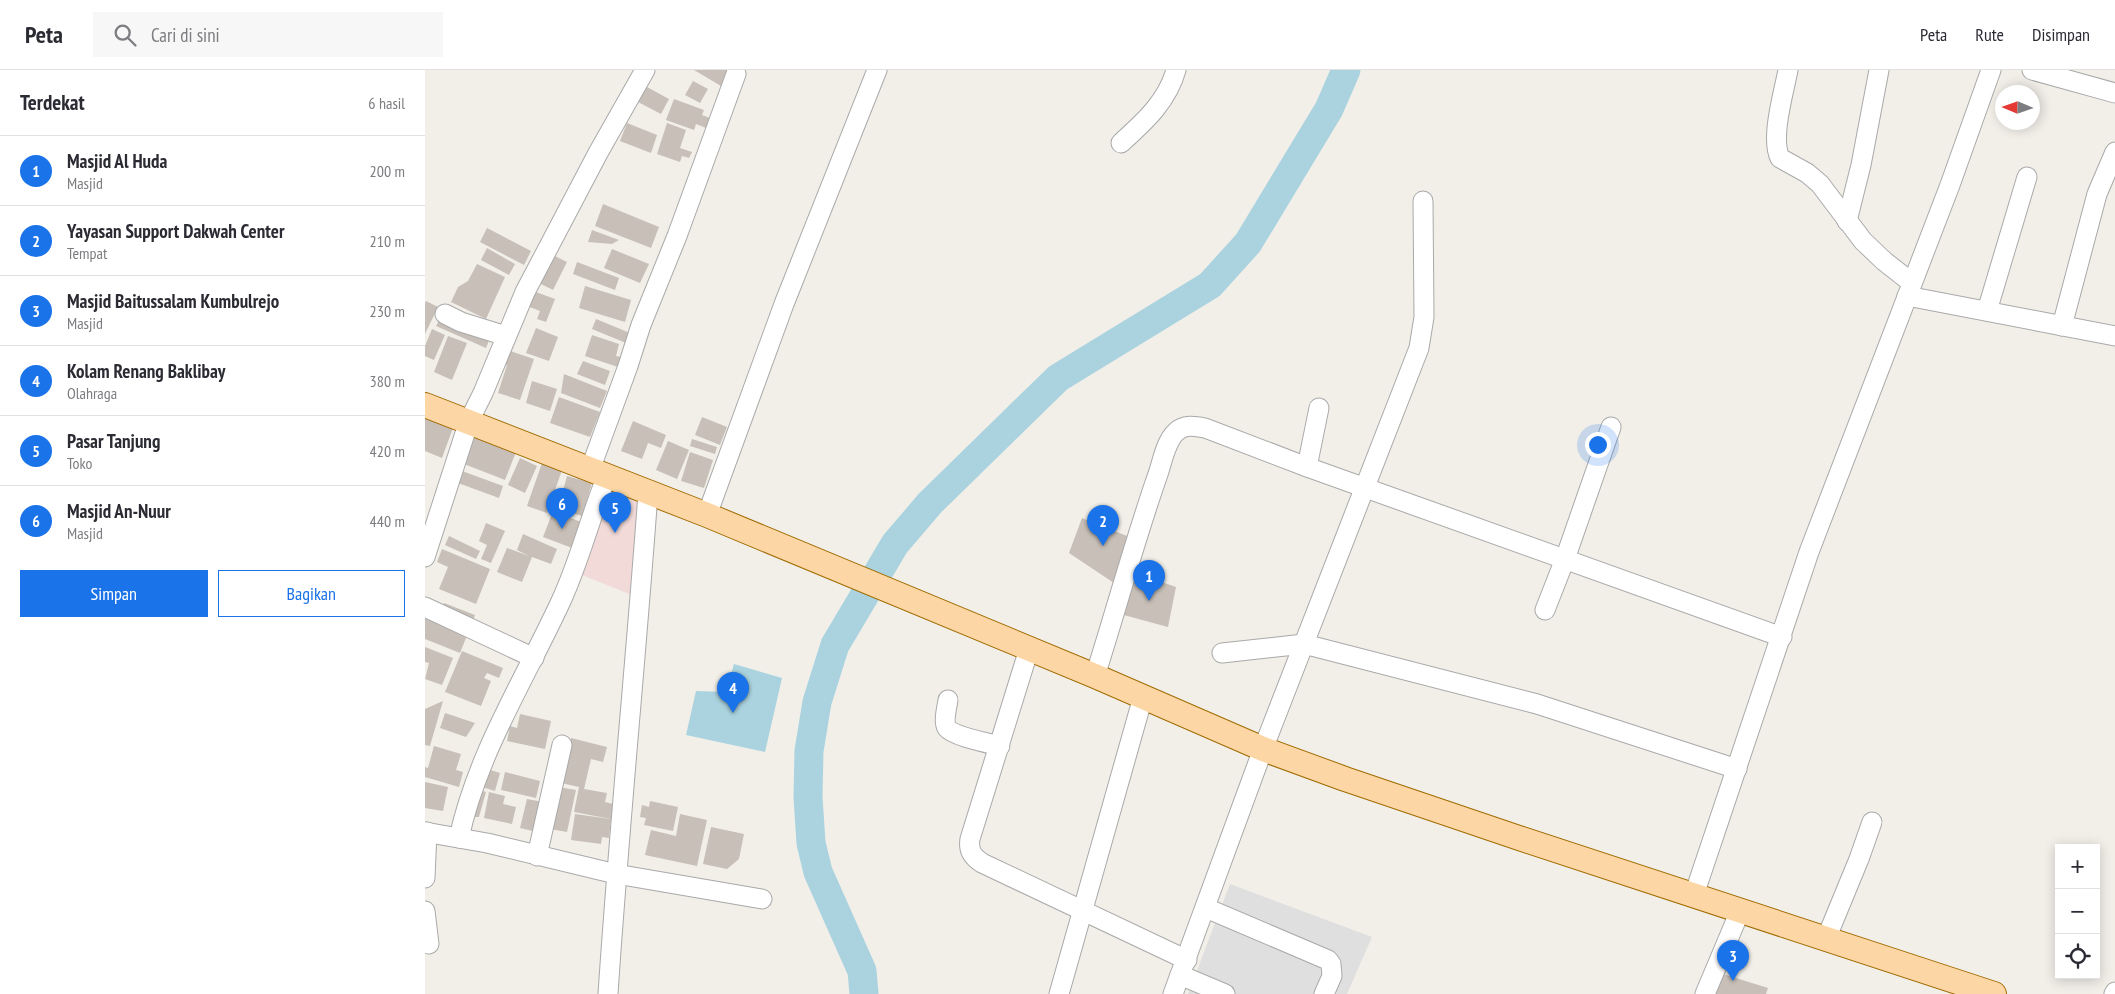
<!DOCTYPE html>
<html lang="id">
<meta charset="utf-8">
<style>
:root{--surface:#fff;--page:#f7f7f7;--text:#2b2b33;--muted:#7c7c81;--line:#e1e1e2;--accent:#1a73e8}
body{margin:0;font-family:"PT Sans Narrow",sans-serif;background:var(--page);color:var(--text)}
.controls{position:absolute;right:15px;bottom:15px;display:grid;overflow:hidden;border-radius:0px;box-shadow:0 2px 12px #0003}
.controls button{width:45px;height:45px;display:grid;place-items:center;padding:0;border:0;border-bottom:1px solid var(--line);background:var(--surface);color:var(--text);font:25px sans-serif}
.compass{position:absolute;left:1570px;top:15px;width:45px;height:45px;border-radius:50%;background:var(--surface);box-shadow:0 2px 12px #0003;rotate:272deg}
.you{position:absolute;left:1172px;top:374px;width:18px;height:18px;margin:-12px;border:4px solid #fff;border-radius:50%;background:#1a73e8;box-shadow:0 0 0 8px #1a73e833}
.badge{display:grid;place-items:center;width:32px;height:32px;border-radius:50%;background:var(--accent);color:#fff;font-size:16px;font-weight:700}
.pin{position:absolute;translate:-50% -41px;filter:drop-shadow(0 1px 2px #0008)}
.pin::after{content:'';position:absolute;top:26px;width:18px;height:15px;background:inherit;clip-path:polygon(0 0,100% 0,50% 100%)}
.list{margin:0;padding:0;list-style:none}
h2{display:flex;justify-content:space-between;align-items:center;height:65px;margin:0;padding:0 20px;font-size:21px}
h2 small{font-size:16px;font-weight:400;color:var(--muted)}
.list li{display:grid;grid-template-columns:32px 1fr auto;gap:15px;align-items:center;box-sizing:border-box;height:70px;padding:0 20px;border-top:1px solid var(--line)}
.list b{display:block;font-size:19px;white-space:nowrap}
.list p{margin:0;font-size:16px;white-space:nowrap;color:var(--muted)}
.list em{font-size:16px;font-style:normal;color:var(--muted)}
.actions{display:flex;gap:10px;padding:15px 20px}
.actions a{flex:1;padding:11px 0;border:1px solid var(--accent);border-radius:0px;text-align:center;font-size:18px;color:var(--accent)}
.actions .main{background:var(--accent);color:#fff}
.icon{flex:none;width:28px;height:28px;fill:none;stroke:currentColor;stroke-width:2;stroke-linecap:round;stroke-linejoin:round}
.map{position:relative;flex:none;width:1690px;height:924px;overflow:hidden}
header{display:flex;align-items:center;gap:30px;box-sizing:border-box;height:70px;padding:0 25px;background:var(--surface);border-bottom:1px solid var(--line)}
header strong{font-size:24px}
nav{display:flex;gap:28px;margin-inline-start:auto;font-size:18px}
.search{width:350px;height:45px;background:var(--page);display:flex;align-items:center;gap:12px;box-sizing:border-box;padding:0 18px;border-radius:0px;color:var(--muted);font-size:19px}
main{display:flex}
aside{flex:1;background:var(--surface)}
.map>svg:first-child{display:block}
.residential{fill:#e0dfdf}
.commercial{fill:#f2dad9}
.water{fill:#aad3df}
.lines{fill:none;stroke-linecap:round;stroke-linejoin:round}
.river{stroke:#aad3df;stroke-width:29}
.building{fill:#c7bfb8}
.minor-casing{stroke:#a9a9a9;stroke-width:21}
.major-casing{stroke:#a06b00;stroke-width:26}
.minor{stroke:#fff;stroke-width:19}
.major{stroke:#fcd6a4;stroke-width:24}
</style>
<header>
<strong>Peta</strong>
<div class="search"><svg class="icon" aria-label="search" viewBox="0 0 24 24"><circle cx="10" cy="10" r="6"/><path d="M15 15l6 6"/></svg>Cari di sini</div>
<nav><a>Peta</a><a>Rute</a><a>Disimpan</a></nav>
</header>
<main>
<aside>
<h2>Terdekat<small>6 hasil</small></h2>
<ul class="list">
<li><span class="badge">1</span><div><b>Masjid Al Huda</b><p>Masjid</p></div><em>200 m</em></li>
<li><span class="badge">2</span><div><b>Yayasan Support Dakwah Center</b><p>Tempat</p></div><em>210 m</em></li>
<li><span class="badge">3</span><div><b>Masjid Baitussalam Kumbulrejo</b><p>Masjid</p></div><em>230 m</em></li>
<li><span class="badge">4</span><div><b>Kolam Renang Baklibay</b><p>Olahraga</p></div><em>380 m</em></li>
<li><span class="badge">5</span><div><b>Pasar Tanjung</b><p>Toko</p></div><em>420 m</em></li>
<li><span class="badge">6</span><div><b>Masjid An-Nuur</b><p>Masjid</p></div><em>440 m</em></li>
</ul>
<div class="actions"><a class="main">Simpan</a><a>Bagikan</a></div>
</aside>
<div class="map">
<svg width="1690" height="924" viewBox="0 0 1690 924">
<rect width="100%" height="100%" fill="#f2efe9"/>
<path class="residential" d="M 805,814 L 947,867 L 922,924 L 763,924 Z"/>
<path class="commercial" d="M 184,414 L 215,427 L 209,526 L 152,503 Z"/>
<path class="water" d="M 309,594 L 357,608 L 340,682 L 261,665 L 271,621 L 301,622 Z"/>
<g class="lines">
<path class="river" d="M 439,924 L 437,901 L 393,802 L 386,773 L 383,727 L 384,681 L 392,632 L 410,575 L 470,474 L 505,433 L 633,308 L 785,215 L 823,173 L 904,39 L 921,0"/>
</g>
<g class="building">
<path d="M 269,0 L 305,0 L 296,16 Z"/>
<path d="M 268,11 L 283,19 L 275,33 L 260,25 Z"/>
<path d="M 222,17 L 244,29 L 236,44 L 213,32 Z"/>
<path d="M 249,29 L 279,40 L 277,45 L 285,48 L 281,58 L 271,54 L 269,60 L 241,50 Z"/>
<path d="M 202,53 L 232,65 L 226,83 L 195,71 Z"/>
<path d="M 242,53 L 261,60 L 255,78 L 267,82 L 264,88 L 257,86 L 255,92 L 232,84 Z"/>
<path d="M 178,134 L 234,157 L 226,178 L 170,156 Z"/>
<path d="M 62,158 L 106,181 L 99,195 L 55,172 Z"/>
<path d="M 167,160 L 194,170 L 187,174 L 163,172 Z"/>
<path d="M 62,178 L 90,194 L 84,205 L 56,190 Z"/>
<path d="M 187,179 L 224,194 L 215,213 L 179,198 Z"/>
<path d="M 126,184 L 142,192 L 128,220 L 112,212 Z"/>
<path d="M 152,192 L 194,208 L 190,220 L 148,204 Z"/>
<path d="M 52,194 L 80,207 L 61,249 L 26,232 L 33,217 L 43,211 Z"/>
<path d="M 160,216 L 206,230 L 200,252 L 154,238 Z"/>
<path d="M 108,221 L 130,229 L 121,252 L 112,249 L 115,241 L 102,236 Z"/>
<path d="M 1,231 L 13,237 L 0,264 L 0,233 Z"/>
<path d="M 16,247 L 65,268 L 61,278 L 11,256 Z"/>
<path d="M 171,249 L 205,263 L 201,273 L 167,259 Z"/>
<path d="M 111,258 L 133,267 L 124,291 L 101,283 Z"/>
<path d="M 7,259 L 20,265 L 9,290 L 0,286 L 0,276 Z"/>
<path d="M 167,265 L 194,274 L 191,286 L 196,287 L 193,297 L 160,286 Z"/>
<path d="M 23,266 L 42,273 L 27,310 L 9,302 Z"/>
<path d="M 79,279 L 109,289 L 95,330 L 73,323 L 82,295 L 74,293 Z"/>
<path d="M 158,291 L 185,301 L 180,315 L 152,304 Z"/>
<path d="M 139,304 L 182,321 L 175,338 L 136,323 Z"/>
<path d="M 107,311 L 132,319 L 125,341 L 101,333 Z"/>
<path d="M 134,327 L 175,342 L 165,367 L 125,353 Z"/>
<path d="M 0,343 L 29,355 L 17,388 L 0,381 Z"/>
<path d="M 277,347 L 302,357 L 295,375 L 270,365 Z"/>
<path d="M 208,351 L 241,365 L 236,378 L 223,373 L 217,389 L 196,381 Z"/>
<path d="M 50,366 L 91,382 L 80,410 L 39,394 Z"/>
<path d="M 267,369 L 292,377 L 290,384 L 265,376 Z"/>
<path d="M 243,371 L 264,380 L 252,409 L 231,400 Z"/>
<path d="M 265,382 L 288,390 L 279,418 L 256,411 Z"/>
<path d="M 95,388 L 112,396 L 100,423 L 83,415 Z"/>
<path d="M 117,393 L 137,400 L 122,443 L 102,436 Z"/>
<path d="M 37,401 L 78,416 L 74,428 L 33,413 Z"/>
<path d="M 142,406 L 167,413 L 157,446 L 133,439 Z"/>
<path d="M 128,441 L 156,452 L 147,478 L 118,467 Z"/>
<path d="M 657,448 L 712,470 L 692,515 L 644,483 Z"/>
<path d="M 61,453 L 80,461 L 66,493 L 56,489 L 62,475 L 54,471 Z"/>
<path d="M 98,464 L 132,479 L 126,494 L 107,487 L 97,512 L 72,502 L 82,478 L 104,486 L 92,480 Z"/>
<path d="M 24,466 L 55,481 L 51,489 L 20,475 Z"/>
<path d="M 17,479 L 65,499 L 51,534 L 14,519 L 23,497 L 12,492 Z"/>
<path d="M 708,502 L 751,517 L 743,557 L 695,544 Z"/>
<path d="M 19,533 L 50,545 L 47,553 L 16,541 Z"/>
<path d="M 0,547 L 43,563 L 35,583 L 0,569 Z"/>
<path d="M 0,577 L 28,588 L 17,615 L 0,609 L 4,593 L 0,592 Z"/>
<path d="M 37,581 L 78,598 L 74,608 L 62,603 L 59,608 L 66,611 L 56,636 L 20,622 Z"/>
<path d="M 18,631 L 5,676 L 0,675 L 0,639 Z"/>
<path d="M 20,643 L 50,653 L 41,667 L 15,658 Z"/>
<path d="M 95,644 L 126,651 L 120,679 L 82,671 L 85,656 L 92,658 Z"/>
<path d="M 146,668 L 182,677 L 178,692 L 166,689 L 159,719 L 182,723 L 180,732 L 188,734 L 186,749 L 149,742 L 154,717 L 136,713 Z"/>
<path d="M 9,676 L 36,684 L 31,700 L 38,702 L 34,717 L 0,707 L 0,697 L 3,698 Z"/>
<path d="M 59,698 L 75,703 L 70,721 L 54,716 Z"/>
<path d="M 80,702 L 115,711 L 111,728 L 76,720 Z"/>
<path d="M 0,712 L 23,717 L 18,741 L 0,738 Z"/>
<path d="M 133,717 L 151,720 L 142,762 L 125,759 Z"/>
<path d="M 51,719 L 61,722 L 54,747 L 42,747 Z"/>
<path d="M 64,722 L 80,726 L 78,734 L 91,737 L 87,754 L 59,748 Z"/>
<path d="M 102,729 L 118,732 L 112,762 L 95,758 Z"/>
<path d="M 225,731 L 253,737 L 248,761 L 219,755 L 221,748 L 215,747 L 217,735 L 224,737 Z"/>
<path d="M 150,744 L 186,749 L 184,768 L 177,767 L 176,774 L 146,770 Z"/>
<path d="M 255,744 L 282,750 L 272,796 L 220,785 L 226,760 L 251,766 Z"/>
<path d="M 286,757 L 319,764 L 314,789 L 302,799 L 278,794 Z"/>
<path d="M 1298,904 L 1343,918 L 1341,924 L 1288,924 Z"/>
</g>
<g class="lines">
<g class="minor-casing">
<g id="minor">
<path d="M 1363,0 C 1359,22 1345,68 1355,88 L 1382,103 L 1395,114 L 1438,171 L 1459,191 L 1487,213"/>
<path d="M 1607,0 L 1690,23"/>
<path d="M 696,73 C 719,52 742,32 751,0"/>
<path d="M 1422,151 L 1436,95 L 1454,0"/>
<path d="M 1482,226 L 1690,266"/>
<path d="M 1562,241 L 1602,107"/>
<path d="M 20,244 L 36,252 L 81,266"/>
<path d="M 1637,256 L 1672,124 L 1690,82"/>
<path d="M 882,397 L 894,338"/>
<path d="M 165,400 L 203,296 L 216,255 L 252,166 L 311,4"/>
<path d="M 282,445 L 359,234 L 452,0"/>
<path d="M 0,487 L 44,351 L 58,323 L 100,222 L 173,83 L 220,0"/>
<path d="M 0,537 L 109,588"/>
<path d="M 1120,540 L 1140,489 L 1186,357"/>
<path d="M 604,579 L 545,769 C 543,781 548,787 557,793 L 762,890"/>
<path d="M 797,583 L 879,574 L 1112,634 L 1312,699"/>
<path d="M 670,606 C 691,540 709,473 732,407 C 737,394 740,372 751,362 C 759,354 770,356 780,358 L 882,397 L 1357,567"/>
<path d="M 523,630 C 522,637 518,652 522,658 C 528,666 563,673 575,676"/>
<path d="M 0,762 L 62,773 L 191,804 L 337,829"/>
<path d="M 34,768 C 52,684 100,609 136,531 C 155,490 165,447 182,406"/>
<path d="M 112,786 L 137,675"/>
<path d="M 0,808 L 2,762"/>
<path d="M 1269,825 L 1384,482 L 1525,115 L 1566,0"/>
<path d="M 781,838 L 903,890 L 906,894 L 907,906 L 899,924"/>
<path d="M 0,841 L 4,874"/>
<path d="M 1401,869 L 1434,789 L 1447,752"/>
<path d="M 755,905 L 800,924"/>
<path d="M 183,924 C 194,757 211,590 223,423"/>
<path d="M 634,924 L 718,627"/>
<path d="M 748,924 L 838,679 L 994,278 L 999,247 L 998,131"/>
<path d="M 1280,924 L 1315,841"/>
<path d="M 1689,924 L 1690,922"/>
</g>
</g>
<g class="major-casing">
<path id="major" d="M 0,335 L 282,445 L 670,606 L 838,679 L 920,709 L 1094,768 L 1569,924"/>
</g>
<use href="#minor" class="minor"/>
<use href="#major" class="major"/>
</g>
</svg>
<div class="controls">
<button>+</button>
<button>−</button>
<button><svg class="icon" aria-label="locate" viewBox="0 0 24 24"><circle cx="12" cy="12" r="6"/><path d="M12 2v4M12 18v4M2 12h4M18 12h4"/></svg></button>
</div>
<svg class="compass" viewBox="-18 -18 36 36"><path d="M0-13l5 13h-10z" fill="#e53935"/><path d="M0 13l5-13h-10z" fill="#7c7c81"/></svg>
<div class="you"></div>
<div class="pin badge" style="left:724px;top:531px">1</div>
<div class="pin badge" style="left:678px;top:476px">2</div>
<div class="pin badge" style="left:1308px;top:911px">3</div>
<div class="pin badge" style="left:308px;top:643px">4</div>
<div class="pin badge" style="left:190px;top:463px">5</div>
<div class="pin badge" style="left:137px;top:459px">6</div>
</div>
</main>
